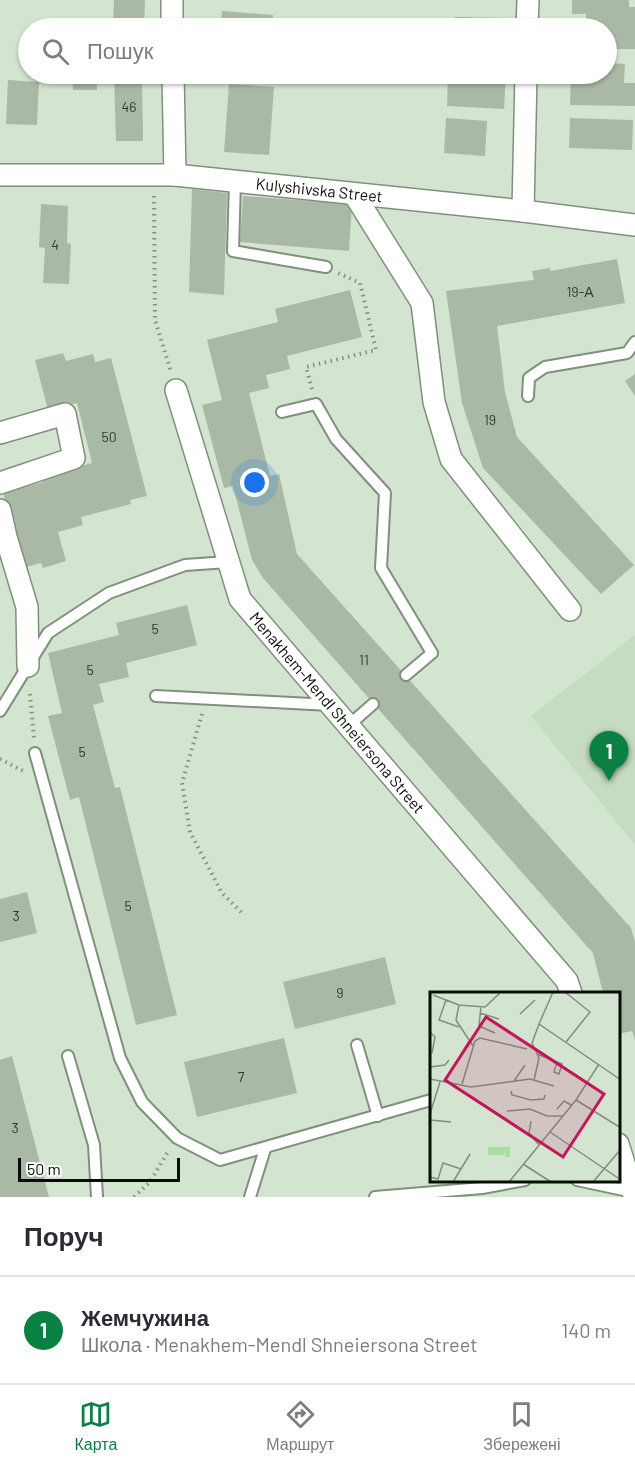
<!DOCTYPE html>
<html lang="uk">
<meta charset="utf-8">
<style>
:root{--surface:#fff;--page:#f7f7f7;--text:#2b2b33;--muted:#7c7c81;--line:#e1e1e2;--accent:#0b8043}
body{margin:0;font-family:Barlow,sans-serif;background:var(--page);color:var(--text)}
.scale{position:absolute;left:18px;bottom:15px;width:162px;box-sizing:border-box;padding-left:6px;border:3px solid #080e07;border-top:0;font-size:16px;line-height:21px;white-space:nowrap;color:#080e07;-webkit-text-stroke:4px #fff;paint-order:stroke}
.you{position:absolute;left:255px;top:483px;width:21px;height:21px;margin:-15px;border:4px solid #fff;border-radius:50%;background:#1a73e8;box-shadow:0 0 0 9px #1a73e833}
.badge{display:grid;place-items:center;width:39px;height:39px;border-radius:50%;background:var(--accent);color:#fff;font-size:20px;font-weight:700}
.pin{position:absolute;translate:-50% -50px;filter:drop-shadow(0 2px 3px #0008)}
.pin::after{content:'';position:absolute;top:32px;width:21px;height:18px;background:inherit;clip-path:polygon(0 0,100% 0,50% 100%)}
.list{margin:0;padding:0;list-style:none}
h2{display:flex;justify-content:space-between;align-items:center;height:78px;margin:0;padding:0 24px;font-size:26px}
h2 small{font-size:20px;font-weight:400;color:var(--muted)}
.list li{display:grid;grid-template-columns:39px 1fr auto;gap:18px;align-items:center;box-sizing:border-box;height:108px;padding:0 24px;border-top:2px solid var(--line)}
.list b{display:block;font-size:22px;white-space:nowrap}
.list p{margin:0;font-size:20px;white-space:nowrap;color:var(--muted)}
.list em{font-size:20px;font-style:normal;color:var(--muted)}
.icon{flex:none;width:33px;height:33px;fill:none;stroke:currentColor;stroke-width:2;stroke-linecap:round;stroke-linejoin:round}
.map{position:relative;flex:none;width:635px;height:1197px;overflow:hidden}
.search{position:absolute;background:var(--surface);box-shadow:0 2px 4px #0004;left:18px;right:18px;top:18px;height:66px;display:flex;align-items:center;gap:15px;box-sizing:border-box;padding:0 21px;border-radius:33px;color:var(--muted);font-size:22px}
.sheet{height:186px;background:var(--surface)}
nav{display:flex;justify-content:space-around;align-items:center;box-sizing:border-box;height:84px;border-top:2px solid var(--line);background:var(--surface);font-size:16px;color:var(--muted)}
nav a{display:grid;justify-items:center;gap:3px}
nav .on{color:var(--accent)}
.map>svg:first-child{display:block}
.built{fill:#c5dcc2}
.building{fill:#a9b9a6}
.lines{fill:none;stroke-linecap:round;stroke-linejoin:round}
.lane-casing{stroke:#80907d;stroke-width:14}
.street-casing{stroke:#80907d;stroke-width:24}
.path{stroke:#839081;stroke-width:4;stroke-dasharray:1.5 4.5;stroke-linecap:butt}
.lane{stroke:#fff;stroke-width:10}
.street{stroke:#fff;stroke-width:21}
.labels{text-anchor:middle;stroke-width:4.5;stroke-linejoin:round;paint-order:stroke}
.number-label{font-size:14px;fill:#30392f}
.street-label{font-size:16px;fill:#080e07;stroke:#fff}
.inset-road{fill:none;stroke:#828e80;stroke-width:1.5}
.view{fill:#c2185b;fill-opacity:0.15;stroke:#c2185b;stroke-width:3}
.inset-edge{fill:none;stroke:#080e07;stroke-width:3}
</style>
<div class="map">
<svg width="635" height="1197" viewBox="0 0 635 1197">
<rect width="100%" height="100%" fill="#d3e4d0"/>
<path class="built" d="M 635,635 L 635,845 L 531,716 Z"/>
<g class="building">
<path d="M 114,0 L 145,0 L 144,28 L 113,28 Z"/>
<path d="M 572,0 L 629,0 L 629,7 L 635,7 L 635,49 L 606,49 L 606,28 L 586,28 L 586,14 L 572,14 Z"/>
<path d="M 222,11 L 273,15 L 272,28 L 221,28 Z"/>
<path d="M 455,17 L 506,18 L 506,28 L 455,28 Z"/>
<path d="M 606,57 L 610,57 L 610,63 L 625,64 L 624,83 L 635,83 L 635,106 L 570,105 L 571,74 L 606,74 Z"/>
<path d="M 72,74 L 96,74 L 97,90 L 73,90 Z"/>
<path d="M 114,74 L 142,74 L 143,141 L 116,141 Z"/>
<path d="M 448,74 L 506,74 L 504,109 L 447,106 Z"/>
<path d="M 8,80 L 39,82 L 37,125 L 6,124 Z"/>
<path d="M 229,84 L 274,87 L 269,155 L 224,152 Z"/>
<path d="M 446,118 L 487,121 L 485,156 L 444,153 Z"/>
<path d="M 570,118 L 633,120 L 632,150 L 569,148 Z"/>
<path d="M 192,189 L 227,193 L 224,295 L 189,292 Z"/>
<path d="M 243,196 L 352,204 L 349,251 L 240,242 Z"/>
<path d="M 41,204 L 68,206 L 67,243 L 71,244 L 69,284 L 43,283 L 45,248 L 39,247 Z"/>
<path d="M 617,259 L 625,303 L 497,326 L 505,392 L 517,437 L 634,565 L 601,594 L 483,468 L 462,403 L 446,291 L 534,280 L 532,271 L 550,268 L 550,271 Z"/>
<path d="M 350,290 L 362,337 L 287,356 L 290,369 L 266,375 L 269,388 L 249,393 L 270,476 L 279,474 L 297,554 L 631,928 L 635,942 L 635,1040 L 632,1031 L 618,1034 L 618,993 L 603,993 L 593,953 L 263,578 L 252,560 L 233,486 L 224,488 L 202,405 L 222,400 L 207,340 L 278,322 L 275,309 Z"/>
<path d="M 63,353 L 66,361 L 93,354 L 95,362 L 111,358 L 147,496 L 130,500 L 131,504 L 81,517 L 83,525 L 58,532 L 66,561 L 43,568 L 41,563 L 23,568 L 3,492 L 43,482 L 41,476 L 92,463 L 77,403 L 48,410 L 35,360 Z"/>
<path d="M 635,374 L 635,396 L 625,381 Z"/>
<path d="M 187,605 L 197,645 L 126,663 L 129,677 L 99,684 L 104,702 L 93,705 L 115,788 L 120,787 L 177,1015 L 136,1025 L 79,797 L 70,800 L 48,716 L 62,713 L 48,653 L 119,635 L 116,623 Z"/>
<path d="M 27,892 L 37,933 L 0,942 L 0,899 Z"/>
<path d="M 385,957 L 396,1004 L 295,1029 L 283,982 Z"/>
<path d="M 284,1038 L 297,1093 L 197,1117 L 184,1062 Z"/>
<path d="M 12,1056 L 49,1197 L 0,1197 L 0,1060 Z"/>
</g>
<g class="lines">
<g class="lane-casing">
<g id="lane">
<path d="M 235,181 L 233,251 L 326,267"/>
<path d="M 528,396 L 529,378 L 545,367 L 627,353 L 635,342"/>
<path d="M 282,412 L 316,404 L 336,439 L 385,493 L 381,568 L 432,653 L 406,675"/>
<path d="M 156,696 L 330,705"/>
<path d="M 0,711 L 48,633 L 109,593 L 185,565 L 228,562"/>
<path d="M 348,726 L 373,704"/>
<path d="M 35,753 L 120,1058 L 142,1102 L 177,1138 L 220,1160 L 431,1100"/>
<path d="M 357,1045 L 378,1116"/>
<path d="M 68,1056 L 94,1145 L 97,1197"/>
<path d="M 577,1180 L 633,1192"/>
<path d="M 250,1197 L 265,1149"/>
<path d="M 375,1197 L 482,1188 L 525,1180"/>
</g>
</g>
<g class="street-casing">
<g id="street">
<path d="M 172,0 L 172,28"/>
<path d="M 527,28 L 528,0"/>
<path d="M 173,74 L 175,175"/>
<path id="s1" d="M 0,175 L 175,175 L 523,211 L 635,225"/>
<path d="M 354,194 L 422,303 L 434,402 L 451,459 L 570,610"/>
<path d="M 523,211 L 526,74"/>
<path id="s2" d="M 176,390 L 240,599 L 567,981 L 571,993"/>
<path d="M 0,433 L 65,414 L 74,458 L 0,483"/>
<path d="M 0,510 L 6,537 L 27,607 L 28,666"/>
<path d="M 618,1144 L 633,1192 L 635,1193"/>
</g>
</g>
<g class="path">
<path d="M 154,196 L 155,320 L 171,372"/>
<path d="M 312,389 L 306,367 L 376,350 L 360,283 L 338,273"/>
<path d="M 30,694 L 34,738"/>
<path d="M 202,714 L 182,783 L 190,832 L 222,893 L 244,915"/>
<path d="M 0,759 L 23,771"/>
<path d="M 134,1197 L 150,1182 L 169,1150"/>
</g>
<use href="#lane" class="lane"/>
<use href="#street" class="street"/>
</g>
<g class="labels">
<g class="number-label">
<text x="129" y="112">46</text>
<text x="55" y="250">4</text>
<text x="580" y="297">19-А</text>
<text x="490" y="425">19</text>
<text x="109" y="442">50</text>
<text x="155" y="634">5</text>
<text x="364" y="665">11</text>
<text x="90" y="675">5</text>
<text x="82" y="757">5</text>
<text x="128" y="911">5</text>
<text x="16" y="921">3</text>
<text x="340" y="998">9</text>
<text x="241" y="1082">7</text>
<text x="15" y="1133">3</text>
</g>
<g class="street-label">
<text dy="6" stroke="none"><textPath href="#s1" startOffset="320">Kulyshivska Street</textPath></text>
<text dy="6" stroke="none"><textPath href="#s2" startOffset="368">Menakhem-Mendl Shneiersona Street</textPath></text>
</g>
</g>
<g transform="translate(430 992)">
<rect width="190" height="190" fill="#d3e4d0"/>
<path d="M 58,155 L 80,155 L 80,165 L 75,165 L 74,157 L 74,163 L 58,163 Z" fill="#aadca3"/>
<path class="inset-road" d="M 123,0 L 109,32 L 191,88M 135,0 L 160,20 L 136,50M 3,3 L 29,13 L 55,15 L 71,0M 16,8 L 9,28 L 29,35M 29,13 L 26,28 L 43,54M 51,14 L 49,34 L 65,41M 50,21 L 69,27M 90,22 L 105,8M 0,40 L 5,45 L 2,61M 107,62 L 127,70 L 124,80 L 129,82 L 132,72 L 127,70M 0,75 L 15,73 L 19,68M 0,87 L 41,95 L 100,87 L 124,94M 16,88 L 39,49M 104,88 L 109,66 L 102,51 L 109,32M 84,89 L 95,73M 32,92 L 45,49 L 50,46 L 97,57M 81,99 L 82,103 L 101,108 L 114,107 L 115,103M 146,108 L 191,136M 127,117 L 134,109 L 141,113M 77,119 L 100,117 L 117,124 L 132,124M 0,122 L 10,90M 0,128 L 21,130M 101,129 L 99,141 L 109,153M 120,140 L 191,188M 93,172 L 121,190M 0,185 L 8,187 L 13,171 L 31,177M 23,190 L 40,162M 79,190 L 146,108 L 169,72M 163,190 L 191,157"/>
<path class="view" d="M 56,25 L 174,102 L 133,165 L 15,88 Z"/>
<rect width="190" height="190" class="inset-edge"/>
</g>
</svg>
<div class="scale">50 m</div>
<div class="you"></div>
<div class="pin badge" style="left:609px;top:781px">1</div>
<div class="search"><svg class="icon" aria-label="search" viewBox="0 0 24 24"><circle cx="10" cy="10" r="6"/><path d="M15 15l6 6"/></svg>Пошук</div>
</div>
<section class="sheet">
<h2>Поруч<small></small></h2>
<ul class="list">
<li><span class="badge">1</span><div><b>Жемчужина</b><p>Школа · Menakhem-Mendl Shneiersona Street</p></div><em>140 m</em></li>
</ul>
</section>
<nav>
<a class="on"><svg class="icon" aria-label="map" viewBox="0 0 24 24"><path d="M3 6l6-2 6 2 6-2v14l-6 2-6-2-6 2zM9 4v14M15 6v14"/></svg>Карта</a>
<a><svg class="icon" aria-label="directions" viewBox="0 0 24 24"><path d="M12 3l9 9-9 9-9-9zM9 14v-3h6M13 9l2 2-2 2"/></svg>Маршрут</a>
<a><svg class="icon" aria-label="saved" viewBox="0 0 24 24"><path d="M7 4h10v16l-5-4-5 4z"/></svg>Збережені</a>
</nav>
